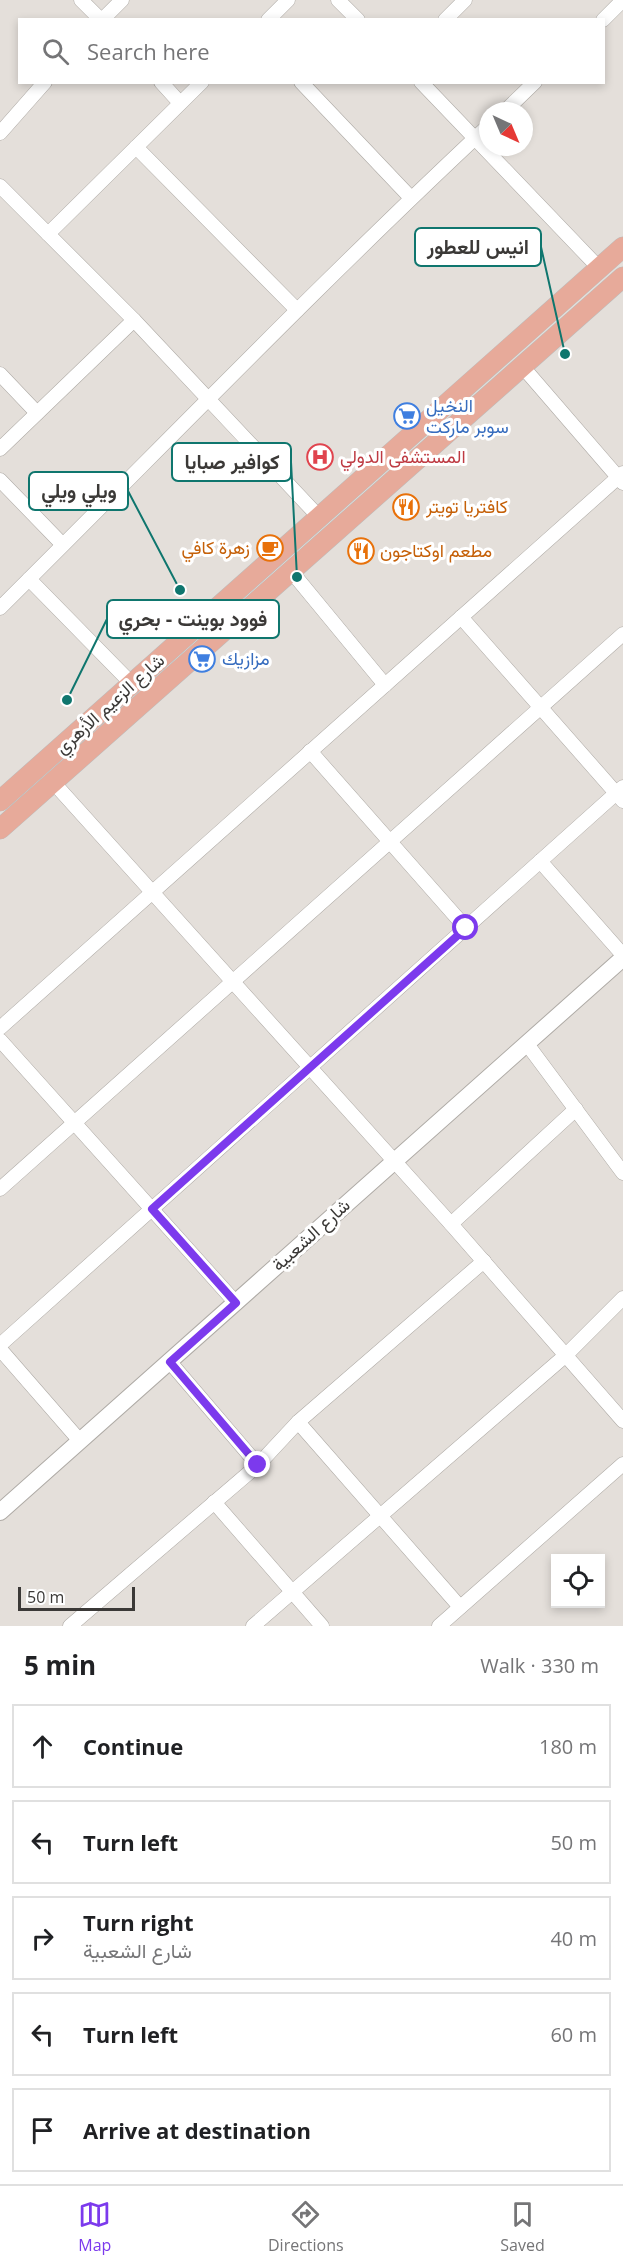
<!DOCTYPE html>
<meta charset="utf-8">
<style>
:root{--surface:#fff;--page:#f6f6f6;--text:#202124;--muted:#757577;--line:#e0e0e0;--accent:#7c3aed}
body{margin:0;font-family:"Open Sans",Vazirmatn,sans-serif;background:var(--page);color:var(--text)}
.controls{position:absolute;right:18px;bottom:18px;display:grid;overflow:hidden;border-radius:0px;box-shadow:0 3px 9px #0003}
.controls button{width:54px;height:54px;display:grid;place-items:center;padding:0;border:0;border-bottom:2px solid var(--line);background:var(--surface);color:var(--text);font:30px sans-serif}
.compass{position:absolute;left:479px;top:102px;width:54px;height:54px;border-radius:50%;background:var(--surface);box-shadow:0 3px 9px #0003;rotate:136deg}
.scale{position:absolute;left:18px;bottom:15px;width:117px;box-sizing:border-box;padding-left:6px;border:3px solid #3b3937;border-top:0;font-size:16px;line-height:21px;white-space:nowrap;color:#3b3937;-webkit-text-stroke:4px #fff;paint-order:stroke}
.stop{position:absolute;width:18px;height:18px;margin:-14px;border:4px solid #7c3aed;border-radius:50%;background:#fff}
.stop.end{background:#7c3aed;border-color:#fff;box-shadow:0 2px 6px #0008}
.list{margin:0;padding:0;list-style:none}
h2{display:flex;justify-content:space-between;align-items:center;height:78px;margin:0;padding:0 24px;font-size:26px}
h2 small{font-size:20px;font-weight:400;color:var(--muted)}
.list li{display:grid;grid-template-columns:39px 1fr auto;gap:18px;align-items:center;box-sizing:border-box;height:84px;margin:0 12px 12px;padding:0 12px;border:2px solid var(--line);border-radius:0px}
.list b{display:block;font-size:22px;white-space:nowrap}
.list p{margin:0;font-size:20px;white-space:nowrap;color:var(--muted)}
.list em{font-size:20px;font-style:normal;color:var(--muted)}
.icon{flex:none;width:33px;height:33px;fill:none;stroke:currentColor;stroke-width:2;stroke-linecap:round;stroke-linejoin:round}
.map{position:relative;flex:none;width:623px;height:1626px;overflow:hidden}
.search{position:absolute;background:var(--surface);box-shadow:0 3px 9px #0003;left:18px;right:18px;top:18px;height:66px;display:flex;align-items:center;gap:15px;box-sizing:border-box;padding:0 21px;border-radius:0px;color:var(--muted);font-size:22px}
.sheet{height:558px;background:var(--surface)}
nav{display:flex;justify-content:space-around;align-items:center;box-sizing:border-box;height:84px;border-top:2px solid var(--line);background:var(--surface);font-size:16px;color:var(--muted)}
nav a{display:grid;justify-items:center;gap:3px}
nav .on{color:var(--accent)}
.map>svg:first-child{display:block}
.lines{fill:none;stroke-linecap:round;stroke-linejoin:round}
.minor-casing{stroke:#aeaaa5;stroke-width:15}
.tertiary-casing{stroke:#aeaaa5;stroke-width:18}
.primary-casing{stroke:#bcbcbb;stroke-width:21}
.minor{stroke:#fff;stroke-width:14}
.tertiary{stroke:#fff;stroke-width:16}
.primary{stroke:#e7aa9a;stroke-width:20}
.route{stroke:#7c3aed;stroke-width:8}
.labels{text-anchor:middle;stroke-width:6;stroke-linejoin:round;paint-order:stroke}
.shop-label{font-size:18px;fill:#366cbe;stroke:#fff;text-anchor:start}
.health-label{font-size:18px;fill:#be3a42;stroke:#fff;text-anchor:start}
.food-label{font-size:18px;fill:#c56008;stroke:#fff;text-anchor:start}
.street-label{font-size:18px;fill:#3b3937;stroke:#fff}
.leader{fill:none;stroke:#0f766e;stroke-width:2}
.callout-dot{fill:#0f766e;stroke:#fff;stroke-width:2}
.callout{fill:#fff;stroke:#0f766e;stroke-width:2}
.callout-label{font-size:20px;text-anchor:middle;font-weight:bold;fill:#3b3937}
</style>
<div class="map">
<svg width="623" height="1626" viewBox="0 0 623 1626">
<rect width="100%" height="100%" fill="#e4dfda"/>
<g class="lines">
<g class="minor-casing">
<g id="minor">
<path d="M 81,0 L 101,20"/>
<path d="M 338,0 L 358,20"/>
<path d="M 102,20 L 122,0"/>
<path d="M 268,20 L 288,0"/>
<path d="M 445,20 L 465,0"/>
<path d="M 603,20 L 623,0"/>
<path d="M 161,82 L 180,103"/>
<path d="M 301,82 L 411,198"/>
<path d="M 421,82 L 599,268"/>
<path d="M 505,111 L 535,82"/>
<path d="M 0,133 L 45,82"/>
<path d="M 136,147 L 297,310"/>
<path d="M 0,186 L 134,320 L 319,517"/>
<path d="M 48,234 L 202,82"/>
<path d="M 522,366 L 623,483"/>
<path d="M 0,374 L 37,413"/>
<path d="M 0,449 L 134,320"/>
<path d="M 0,480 L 62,544"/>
<path d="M 291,571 L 385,685"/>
<path d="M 29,579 L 132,684"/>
<path d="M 0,608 C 162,447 321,282 488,126"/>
<path d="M 461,617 L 623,801"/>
<path d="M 310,751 L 466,928"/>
<path d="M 53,782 L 451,1224 L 623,1421"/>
<path d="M 540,861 L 623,955"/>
<path d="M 0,1028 L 623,473"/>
<path d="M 0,1040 L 236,1303"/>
<path d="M 527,1044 L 623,1173"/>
<path d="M 0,1189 L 623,634"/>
<path d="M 451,1224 L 576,1109"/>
<path d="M 0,1345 L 623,787"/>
<path d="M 0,1349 L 80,1441"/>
<path d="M 169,1361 L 258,1465"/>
<path d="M 298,1422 L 460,1607"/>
<path d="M 214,1502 L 322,1626"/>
<path d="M 70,1626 L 258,1465 L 298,1422 L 484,1261"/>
<path d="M 253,1626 L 566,1355 L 623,1298"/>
<path d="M 439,1626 L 623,1464"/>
</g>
</g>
<g class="tertiary-casing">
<path id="tertiary" d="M 0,1512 L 623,958"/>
</g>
<g class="primary-casing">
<g id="primary">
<path d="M 0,801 L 623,247"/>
<path d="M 0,829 L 623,277"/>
</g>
</g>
<use href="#minor" class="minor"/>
<use href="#tertiary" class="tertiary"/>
<use href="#primary" class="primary"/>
</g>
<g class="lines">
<path class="route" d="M 258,1465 L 170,1362 L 236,1303 L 152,1209 L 466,928"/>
</g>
<defs>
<g id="supermarket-ring" transform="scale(1.35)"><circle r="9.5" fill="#fff" stroke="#3f7fe0" stroke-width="1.5"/><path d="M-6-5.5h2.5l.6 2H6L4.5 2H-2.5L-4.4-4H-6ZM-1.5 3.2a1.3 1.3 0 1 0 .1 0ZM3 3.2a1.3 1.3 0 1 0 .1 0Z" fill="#3f7fe0"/></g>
<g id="hospital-ring" transform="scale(1.35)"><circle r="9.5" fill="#fff" stroke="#e0444e" stroke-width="1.5"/><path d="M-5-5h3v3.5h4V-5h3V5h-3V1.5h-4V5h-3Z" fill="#e0444e"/></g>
<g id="restaurant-ring" transform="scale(1.35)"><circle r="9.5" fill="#fff" stroke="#e8710a" stroke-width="1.5"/><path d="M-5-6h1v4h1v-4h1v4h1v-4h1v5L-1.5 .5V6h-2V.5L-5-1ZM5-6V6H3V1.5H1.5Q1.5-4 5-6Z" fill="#e8710a"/></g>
<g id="cafe-ring" transform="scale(1.35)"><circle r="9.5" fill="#fff" stroke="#e8710a" stroke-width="1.5"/><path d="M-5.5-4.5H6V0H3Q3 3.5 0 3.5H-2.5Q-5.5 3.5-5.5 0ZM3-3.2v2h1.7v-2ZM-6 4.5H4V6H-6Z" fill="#e8710a"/></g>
</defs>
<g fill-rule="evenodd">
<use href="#supermarket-ring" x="407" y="416"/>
<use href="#hospital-ring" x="320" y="457"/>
<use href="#restaurant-ring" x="406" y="507"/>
<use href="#cafe-ring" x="270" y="548"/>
<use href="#restaurant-ring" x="361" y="551"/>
<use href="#supermarket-ring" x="202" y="659"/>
</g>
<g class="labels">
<g class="shop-label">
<text x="426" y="412">النخيل<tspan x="426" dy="21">سوبر ماركت</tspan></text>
<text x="222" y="665">مزازيك</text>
</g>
<g class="health-label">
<text x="340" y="463">المستشفى الدولي</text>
</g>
<g class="food-label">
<text x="426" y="513">كافتريا تويتر</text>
<text x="250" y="554" text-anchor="end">زهرة كافي</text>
<text x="380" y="557">مطعم اوكتاجون</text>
</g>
<g class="street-label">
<text transform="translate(110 704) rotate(-42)" y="6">شارع الزعيم الأزهري</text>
<text transform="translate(311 1235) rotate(-42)" y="6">شارع الشعبية</text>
</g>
</g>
<path class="leader" d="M565 354L541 247M297 577L291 462M180 590L128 491M67 700L107 619"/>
<g class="callout-dot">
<circle cx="565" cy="354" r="6"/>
<circle cx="297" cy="577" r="6"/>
<circle cx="180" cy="590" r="6"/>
<circle cx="67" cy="700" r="6"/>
</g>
<g class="callout">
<rect x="415" y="228" width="126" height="38" rx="6"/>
<rect x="172" y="443" width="119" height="38" rx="6"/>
<rect x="29" y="472" width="99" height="38" rx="6"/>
<rect x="107" y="600" width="172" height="38" rx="6"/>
</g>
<g class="callout-label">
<text x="478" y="254">انيس للعطور</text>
<text x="232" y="469">كوافير صبايا</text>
<text x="79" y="498">ويلي ويلي</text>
<text x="193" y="626">فوود بوينت - بحري</text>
</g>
</svg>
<div class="controls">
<button><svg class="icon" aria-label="locate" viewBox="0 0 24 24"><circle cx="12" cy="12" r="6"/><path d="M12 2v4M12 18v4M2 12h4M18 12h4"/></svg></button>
</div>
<svg class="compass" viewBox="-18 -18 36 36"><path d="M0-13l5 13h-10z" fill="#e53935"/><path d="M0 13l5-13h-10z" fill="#757577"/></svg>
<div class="scale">50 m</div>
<div class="stop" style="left:466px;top:928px"></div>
<div class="stop end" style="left:258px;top:1465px"></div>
<div class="search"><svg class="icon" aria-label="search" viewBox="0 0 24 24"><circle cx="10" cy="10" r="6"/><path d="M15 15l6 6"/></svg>Search here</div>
</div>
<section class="sheet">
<h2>5 min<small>Walk · 330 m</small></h2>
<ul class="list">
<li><svg class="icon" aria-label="ahead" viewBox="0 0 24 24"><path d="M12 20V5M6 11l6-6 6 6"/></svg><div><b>Continue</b></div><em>180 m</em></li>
<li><svg class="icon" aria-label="left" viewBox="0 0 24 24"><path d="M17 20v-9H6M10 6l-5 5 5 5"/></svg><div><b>Turn left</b></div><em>50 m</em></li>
<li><svg class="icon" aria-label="right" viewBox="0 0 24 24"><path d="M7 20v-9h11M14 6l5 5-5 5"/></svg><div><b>Turn right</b><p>شارع الشعبية</p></div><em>40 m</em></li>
<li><svg class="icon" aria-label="left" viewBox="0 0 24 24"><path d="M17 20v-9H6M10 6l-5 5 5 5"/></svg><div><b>Turn left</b></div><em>60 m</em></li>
<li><svg class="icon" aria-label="arrive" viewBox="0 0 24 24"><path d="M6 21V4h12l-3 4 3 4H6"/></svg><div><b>Arrive at destination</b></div></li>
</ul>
</section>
<nav>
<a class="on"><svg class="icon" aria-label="map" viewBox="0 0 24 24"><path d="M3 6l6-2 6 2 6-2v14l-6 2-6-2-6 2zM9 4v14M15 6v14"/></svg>Map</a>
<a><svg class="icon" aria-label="directions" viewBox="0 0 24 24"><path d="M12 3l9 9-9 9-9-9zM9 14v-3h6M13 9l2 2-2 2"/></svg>Directions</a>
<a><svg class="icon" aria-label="saved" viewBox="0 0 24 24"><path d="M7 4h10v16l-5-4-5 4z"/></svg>Saved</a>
</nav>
